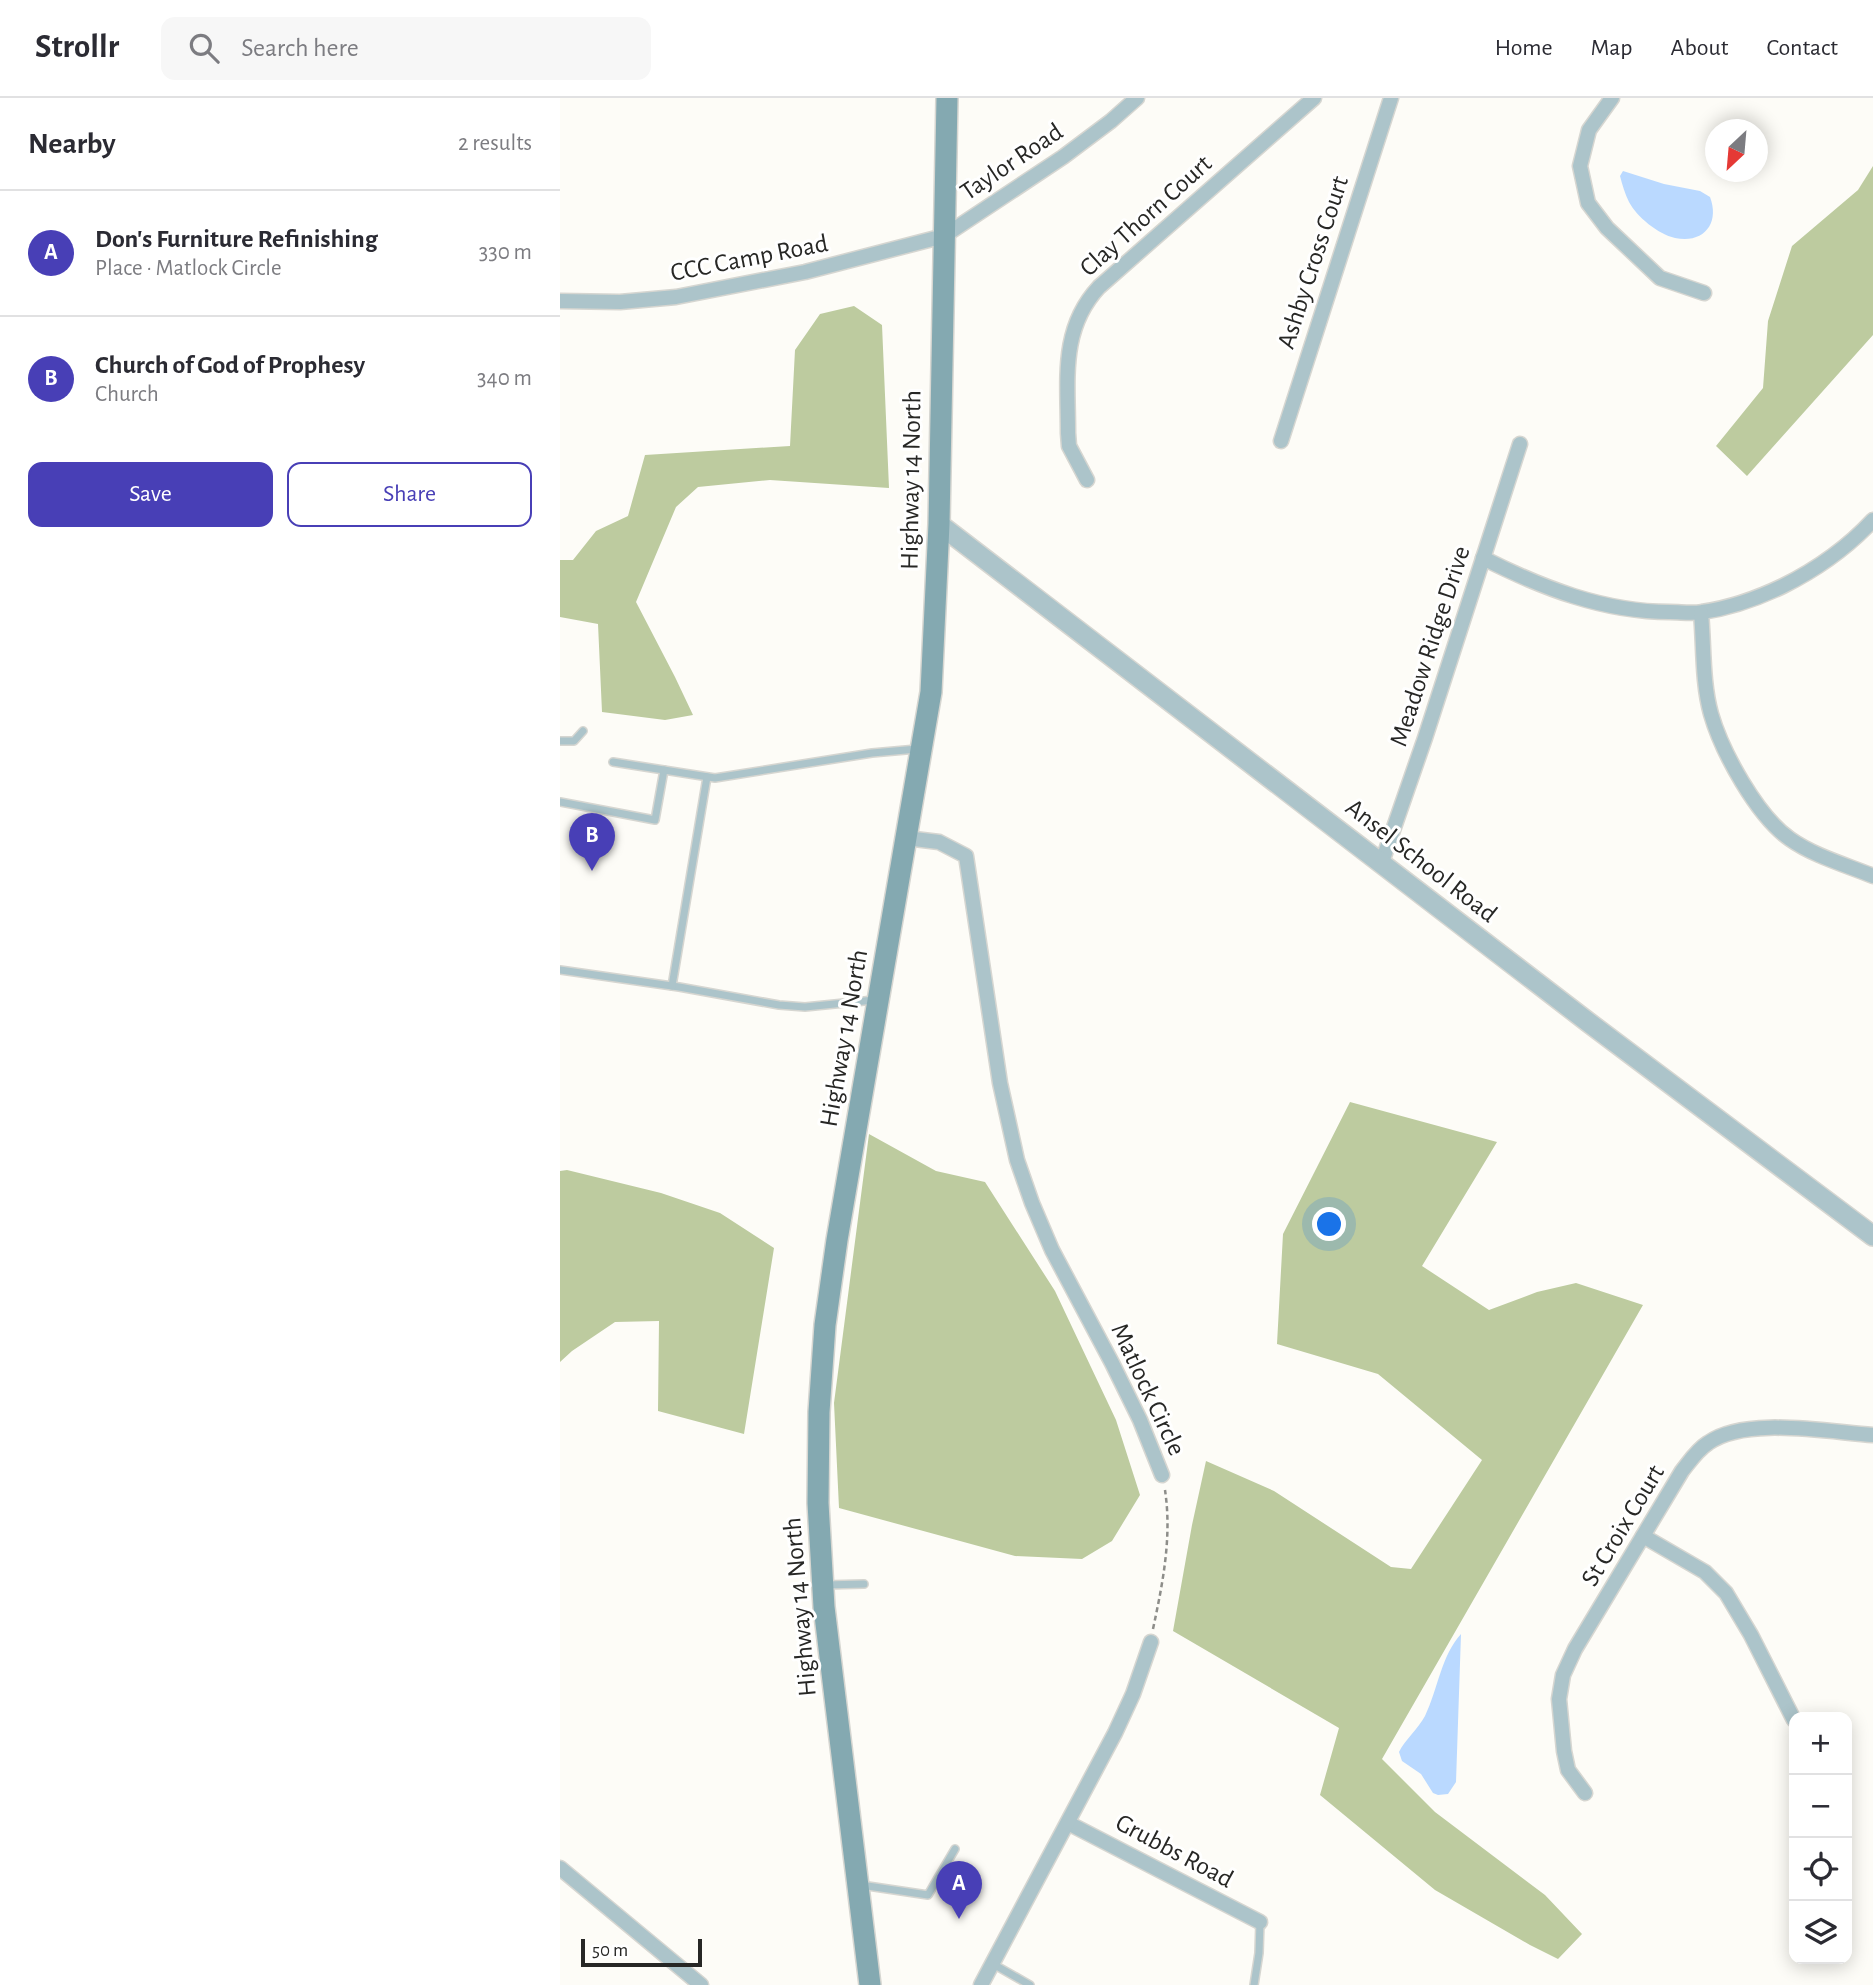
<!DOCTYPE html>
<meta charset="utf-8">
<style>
:root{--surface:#fff;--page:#f7f7f7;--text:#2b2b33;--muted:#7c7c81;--line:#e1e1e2;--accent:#483fb6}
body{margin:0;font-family:"Alegreya Sans",sans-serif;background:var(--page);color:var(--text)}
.controls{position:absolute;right:21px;bottom:21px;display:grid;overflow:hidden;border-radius:14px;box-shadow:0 4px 18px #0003}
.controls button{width:63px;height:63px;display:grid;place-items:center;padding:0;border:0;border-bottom:2px solid var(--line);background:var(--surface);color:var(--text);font:35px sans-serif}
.compass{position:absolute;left:1145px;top:21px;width:63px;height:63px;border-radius:50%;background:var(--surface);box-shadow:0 4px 18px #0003;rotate:206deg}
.scale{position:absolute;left:21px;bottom:18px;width:121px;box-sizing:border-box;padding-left:7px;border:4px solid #272725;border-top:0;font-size:19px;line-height:24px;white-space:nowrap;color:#272725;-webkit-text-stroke:5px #fff;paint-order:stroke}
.you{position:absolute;left:770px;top:1127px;width:24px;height:24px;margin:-18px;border:5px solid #fff;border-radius:50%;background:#1a73e8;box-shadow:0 0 0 10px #1a73e833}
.badge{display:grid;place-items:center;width:46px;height:46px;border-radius:50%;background:var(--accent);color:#fff;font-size:23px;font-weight:700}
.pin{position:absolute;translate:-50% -58px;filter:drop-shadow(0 2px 4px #0008)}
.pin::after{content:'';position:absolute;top:37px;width:24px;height:21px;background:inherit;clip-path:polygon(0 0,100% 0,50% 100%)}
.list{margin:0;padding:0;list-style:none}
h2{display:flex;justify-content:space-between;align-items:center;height:91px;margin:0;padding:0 28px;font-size:30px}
h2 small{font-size:23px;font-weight:400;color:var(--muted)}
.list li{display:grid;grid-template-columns:46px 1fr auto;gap:21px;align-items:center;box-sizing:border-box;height:126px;padding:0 28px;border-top:2px solid var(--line)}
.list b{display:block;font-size:26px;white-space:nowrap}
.list p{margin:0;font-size:23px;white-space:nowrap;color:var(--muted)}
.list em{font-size:23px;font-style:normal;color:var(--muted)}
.actions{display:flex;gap:14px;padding:21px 28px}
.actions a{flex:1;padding:16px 0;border:2px solid var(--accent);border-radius:14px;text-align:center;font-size:24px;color:var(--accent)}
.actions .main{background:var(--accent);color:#fff}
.icon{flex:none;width:38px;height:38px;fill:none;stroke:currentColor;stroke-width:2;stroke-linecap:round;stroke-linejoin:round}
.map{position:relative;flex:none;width:1313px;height:1887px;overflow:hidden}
header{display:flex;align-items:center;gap:42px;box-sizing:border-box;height:98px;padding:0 35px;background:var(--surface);border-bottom:2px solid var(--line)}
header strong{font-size:33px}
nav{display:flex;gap:38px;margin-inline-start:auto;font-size:24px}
.search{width:490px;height:63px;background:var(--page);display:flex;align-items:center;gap:18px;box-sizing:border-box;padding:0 24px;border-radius:14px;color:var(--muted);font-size:26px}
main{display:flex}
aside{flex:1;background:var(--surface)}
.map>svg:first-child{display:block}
.forest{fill:#bdcb9f}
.water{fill:#bad9ff}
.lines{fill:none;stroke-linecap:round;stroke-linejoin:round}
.service-casing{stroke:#d6d6d1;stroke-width:10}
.minor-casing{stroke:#d6d6d1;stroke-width:17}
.tertiary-casing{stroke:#d6d6d1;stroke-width:22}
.secondary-casing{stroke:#d6d6d1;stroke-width:24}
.path{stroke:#8d8d89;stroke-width:2.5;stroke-dasharray:5 3.5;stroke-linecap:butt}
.service{stroke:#acc4ca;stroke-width:7}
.minor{stroke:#acc4ca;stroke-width:14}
.tertiary{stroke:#acc4ca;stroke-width:19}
.secondary{stroke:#84a9b1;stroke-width:21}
.labels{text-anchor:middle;stroke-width:6;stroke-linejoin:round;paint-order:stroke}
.street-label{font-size:26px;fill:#272725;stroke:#fff}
</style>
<header>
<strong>Strollr</strong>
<div class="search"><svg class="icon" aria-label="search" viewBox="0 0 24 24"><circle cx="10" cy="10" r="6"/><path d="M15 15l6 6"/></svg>Search here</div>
<nav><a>Home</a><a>Map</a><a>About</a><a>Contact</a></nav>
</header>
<main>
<aside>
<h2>Nearby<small>2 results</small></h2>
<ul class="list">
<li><span class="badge">A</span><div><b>Don's Furniture Refinishing</b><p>Place · Matlock Circle</p></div><em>330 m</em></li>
<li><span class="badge">B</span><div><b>Church of God of Prophesy</b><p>Church</p></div><em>340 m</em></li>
</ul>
<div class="actions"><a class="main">Save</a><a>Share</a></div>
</aside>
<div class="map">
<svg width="1313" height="1887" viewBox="0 0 1313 1887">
<rect width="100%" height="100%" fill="#fdfcf7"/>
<g class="forest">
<path d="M 1313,68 L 1313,237 L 1187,378 L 1156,348 L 1203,290 L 1208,223 L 1232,148 L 1298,92 Z"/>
<path d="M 294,208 L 322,227 L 329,390 L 210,382 L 138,389 L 116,409 L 76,504 L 115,579 L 133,617 L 105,622 L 42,614 L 38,526 L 0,519 L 0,462 L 13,462 L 36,433 L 68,418 L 85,357 L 230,348 L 235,252 L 260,216 Z"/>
<path d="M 790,1004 L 937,1044 L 862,1168 L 929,1212 L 977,1194 L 1016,1185 L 1083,1207 L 822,1661 L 875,1714 L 985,1797 L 1022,1836 L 998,1861 L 970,1847 L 875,1792 L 760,1697 L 779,1630 L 613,1533 L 632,1427 L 646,1363 L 714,1393 L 831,1469 L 851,1471 L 922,1362 L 818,1276 L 717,1246 L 723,1136 Z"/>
<path d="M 309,1036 L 376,1073 L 425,1084 L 495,1193 L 556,1322 L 580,1397 L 552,1443 L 522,1461 L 455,1458 L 279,1410 L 274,1305 Z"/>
<path d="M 7,1072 L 101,1095 L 160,1115 L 214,1150 L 184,1336 L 98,1313 L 99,1223 L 55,1224 L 12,1253 L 0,1264 L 0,1073 Z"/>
</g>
<g class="water">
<path d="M 1063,73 L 1104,86 L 1140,93 L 1150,99 C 1160,125 1144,146 1115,140 C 1098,136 1077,119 1069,104 C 1065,96 1062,86 1060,78 Z"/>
<path d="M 901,1536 L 896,1684 L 888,1696 L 878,1697 L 873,1695 L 861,1676 L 842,1663 L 839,1654 C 844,1643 858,1631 865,1618 C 878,1591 881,1558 901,1536 Z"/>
</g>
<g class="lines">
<g class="service-casing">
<g id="service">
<path d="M 0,643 L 14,643 L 23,633"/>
<path d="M 53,664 L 155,680 L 312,655 L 357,651"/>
<path d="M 0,704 L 95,722 L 104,672"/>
<path d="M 0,872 L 119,889 L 219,907 L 245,909 L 314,902"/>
<path d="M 112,888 L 147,679"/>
<path d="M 264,1487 L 304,1486"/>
<path d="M 301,1787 L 368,1797 L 395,1751"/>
<path d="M 433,1866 L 470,1887"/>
<path d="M 694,1887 L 699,1855 L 700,1824"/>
</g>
</g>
<g class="minor-casing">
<g id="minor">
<path d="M 1052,0 L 1029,32 L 1020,68 L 1028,105 L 1047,130 L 1100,180 L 1144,195"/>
<path d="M 0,203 L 60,204 L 116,199 L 245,174 L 384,138 L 503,59 L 551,23 L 577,0"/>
<path d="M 721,343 L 831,0"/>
<path d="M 527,382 L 509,348 L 508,335 C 508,281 500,231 539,189 L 754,0"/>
<path d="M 923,460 C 982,490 1044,514 1110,514 C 1121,514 1132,516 1142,514 C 1170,510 1198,500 1223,488 C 1257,471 1287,450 1313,422"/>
<path d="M 1141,515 C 1144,547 1142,584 1151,616 C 1162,654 1197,718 1230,741 C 1254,758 1286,767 1313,778"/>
<path d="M 346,740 L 379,744 L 406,758 L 440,985 L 457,1062 L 472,1105 L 492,1152 L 552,1265 L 580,1322 L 602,1377"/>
<path d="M 822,764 L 865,640 L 960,346"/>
<path d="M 1083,1438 L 1145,1474 L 1166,1495 L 1191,1537 L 1234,1622"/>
<path d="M 1025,1695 L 1008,1672 L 1004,1653 L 999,1601 L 1003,1577 L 1015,1551 L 1122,1373 C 1130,1363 1137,1352 1148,1345 C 1185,1318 1268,1334 1313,1337"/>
<path d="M 508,1725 L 700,1824"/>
<path d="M 0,1770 L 141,1887"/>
<path d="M 421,1887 L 555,1635 L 573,1596 L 591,1544"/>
</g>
</g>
<g class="tertiary-casing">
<path id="tertiary" d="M 379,426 L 1028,924 L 1313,1138"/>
</g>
<g class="secondary-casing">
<path id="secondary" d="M 310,1887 L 264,1509 L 258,1405 L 259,1314 L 265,1227 L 277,1142 L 371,594 L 379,426 L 387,0"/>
</g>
<path class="path" d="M 593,1531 C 603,1484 612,1439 605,1392"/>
<use href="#service" class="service"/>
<use href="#minor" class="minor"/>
<use href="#tertiary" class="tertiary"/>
<use href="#secondary" class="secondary"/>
</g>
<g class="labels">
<g class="street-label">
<text transform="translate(451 63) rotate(-34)" y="9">Taylor Road</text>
<text transform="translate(585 117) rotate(-42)" y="9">Clay Thorn Court</text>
<text transform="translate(189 159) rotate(-11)" y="9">CCC Camp Road</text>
<text transform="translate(752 164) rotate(-72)" y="9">Ashby Cross Court</text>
<text transform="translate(350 382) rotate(-89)" y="9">Highway 14 North</text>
<text transform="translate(869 548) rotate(-72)" y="9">Meadow Ridge Drive</text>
<text transform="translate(862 762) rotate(38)" y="9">Ansel School Road</text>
<text transform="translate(283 940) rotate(-80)" y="9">Highway 14 North</text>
<text transform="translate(589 1291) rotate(65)" y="9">Matlock Circle</text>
<text transform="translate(1062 1427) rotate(-59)" y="9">St Croix Court</text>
<text transform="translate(239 1509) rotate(-95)" y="9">Highway 14 North</text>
<text transform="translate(615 1752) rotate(28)" y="9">Grubbs Road</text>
</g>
</g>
</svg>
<div class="controls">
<button>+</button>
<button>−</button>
<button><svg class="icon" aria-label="locate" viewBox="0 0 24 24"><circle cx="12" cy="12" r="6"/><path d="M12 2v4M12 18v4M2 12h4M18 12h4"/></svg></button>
<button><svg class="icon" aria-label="layers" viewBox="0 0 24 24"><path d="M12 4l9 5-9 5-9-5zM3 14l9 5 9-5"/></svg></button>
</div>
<svg class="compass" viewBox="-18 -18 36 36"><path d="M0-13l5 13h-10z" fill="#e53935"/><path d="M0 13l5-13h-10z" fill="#7c7c81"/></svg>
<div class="scale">50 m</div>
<div class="you"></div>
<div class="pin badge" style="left:399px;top:1821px">A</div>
<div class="pin badge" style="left:32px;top:773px">B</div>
</div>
</main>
